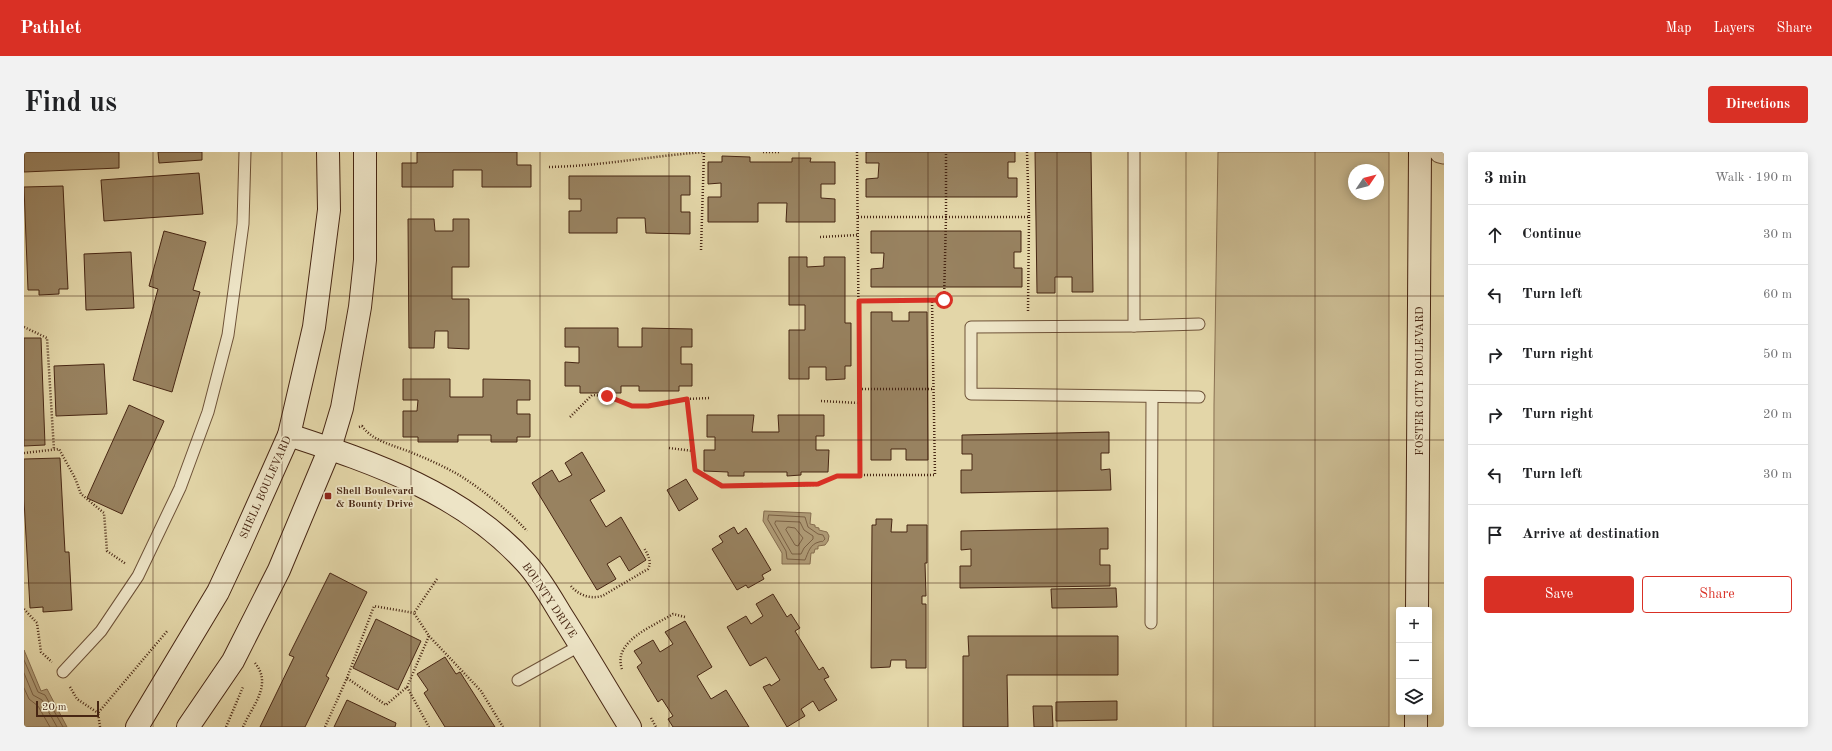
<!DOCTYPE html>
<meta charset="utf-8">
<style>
:root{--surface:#fff;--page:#f2f2f2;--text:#202124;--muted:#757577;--line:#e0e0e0;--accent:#d93025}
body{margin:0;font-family:"Old Standard TT",serif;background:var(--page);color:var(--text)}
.controls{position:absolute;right:12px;bottom:12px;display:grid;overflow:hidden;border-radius:4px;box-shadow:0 2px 10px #0003}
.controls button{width:36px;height:36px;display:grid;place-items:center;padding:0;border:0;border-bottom:1px solid var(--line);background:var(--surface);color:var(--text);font:20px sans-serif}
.compass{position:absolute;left:1324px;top:12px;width:36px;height:36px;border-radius:50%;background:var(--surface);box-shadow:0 2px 10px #0003;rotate:55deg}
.scale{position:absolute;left:12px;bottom:10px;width:63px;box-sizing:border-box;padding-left:4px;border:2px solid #472613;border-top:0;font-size:11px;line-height:14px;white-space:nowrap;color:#472613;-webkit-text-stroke:3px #ede4c6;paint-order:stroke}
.stop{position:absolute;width:12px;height:12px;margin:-9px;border:3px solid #d93025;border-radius:50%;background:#fff}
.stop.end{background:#d93025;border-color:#fff;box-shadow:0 1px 4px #0008}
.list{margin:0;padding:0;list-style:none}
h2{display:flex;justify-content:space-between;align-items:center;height:52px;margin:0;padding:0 16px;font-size:17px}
h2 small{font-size:13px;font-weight:400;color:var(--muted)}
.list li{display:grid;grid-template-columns:26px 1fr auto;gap:12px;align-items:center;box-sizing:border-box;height:60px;padding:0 16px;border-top:1px solid var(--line)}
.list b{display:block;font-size:15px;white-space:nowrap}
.list em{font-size:13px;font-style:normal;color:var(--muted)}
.actions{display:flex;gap:8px;padding:12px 16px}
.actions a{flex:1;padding:9px 0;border:1px solid var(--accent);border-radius:4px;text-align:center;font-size:14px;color:var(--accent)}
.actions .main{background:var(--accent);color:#fff}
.icon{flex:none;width:22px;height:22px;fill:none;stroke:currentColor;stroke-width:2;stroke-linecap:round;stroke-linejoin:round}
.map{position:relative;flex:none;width:1420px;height:575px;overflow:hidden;border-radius:4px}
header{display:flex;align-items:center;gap:24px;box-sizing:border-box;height:56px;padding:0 20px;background:var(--accent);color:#fff}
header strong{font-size:19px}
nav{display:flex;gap:22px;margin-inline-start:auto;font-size:14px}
.intro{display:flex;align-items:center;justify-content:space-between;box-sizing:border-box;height:96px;padding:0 24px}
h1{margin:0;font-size:28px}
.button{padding:10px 18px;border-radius:4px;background:var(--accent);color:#fff;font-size:14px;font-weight:700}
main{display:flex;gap:24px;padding:0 24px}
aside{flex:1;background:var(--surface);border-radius:4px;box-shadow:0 2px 10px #0003}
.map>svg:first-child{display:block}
.green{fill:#c8b88f;stroke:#886f51;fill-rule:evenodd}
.water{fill:#ae9a75;stroke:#856c4e}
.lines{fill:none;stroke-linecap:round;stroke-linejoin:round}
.shore{stroke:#7a6044;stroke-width:1}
.building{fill:#988260;stroke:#472613}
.lane-casing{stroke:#6e5238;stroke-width:13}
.street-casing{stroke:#6e5238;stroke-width:23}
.secondary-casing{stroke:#472613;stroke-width:24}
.path{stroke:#472613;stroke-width:2.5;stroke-dasharray:1 2;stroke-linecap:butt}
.lane{stroke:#ede4c6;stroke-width:11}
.street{stroke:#ede4c6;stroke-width:21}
.secondary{stroke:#ede4c6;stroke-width:22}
.route{stroke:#d93025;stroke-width:5}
.grid{fill:none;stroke:#472613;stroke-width:1;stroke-opacity:0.55}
.poi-dot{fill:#8f2418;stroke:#ede4c6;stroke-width:1.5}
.labels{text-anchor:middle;stroke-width:3.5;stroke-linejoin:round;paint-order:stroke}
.street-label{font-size:11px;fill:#472613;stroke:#ede4c6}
.poi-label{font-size:11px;font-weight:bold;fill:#472613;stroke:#ede4c6;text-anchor:start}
</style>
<header>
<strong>Pathlet</strong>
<nav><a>Map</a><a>Layers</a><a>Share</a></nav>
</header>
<div class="intro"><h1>Find us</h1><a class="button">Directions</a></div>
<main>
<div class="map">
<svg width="1420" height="575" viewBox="0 0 1420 575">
<rect width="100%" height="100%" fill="#e3d6a8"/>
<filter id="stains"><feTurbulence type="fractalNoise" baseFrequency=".005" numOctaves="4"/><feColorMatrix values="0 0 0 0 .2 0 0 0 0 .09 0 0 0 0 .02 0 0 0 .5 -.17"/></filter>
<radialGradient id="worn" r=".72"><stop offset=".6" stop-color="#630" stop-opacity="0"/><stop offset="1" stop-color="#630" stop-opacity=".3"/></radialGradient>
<path class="green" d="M 1194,0 L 1365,0 L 1365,575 L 1189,575 L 1190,253 ZM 1330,18 L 1354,18 L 1354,42 L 1330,42 Z"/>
<g class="water">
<path d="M 740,359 L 787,361 L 786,372 L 791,373 L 791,375 L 795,376 L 795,378 L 803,380 L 805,384 L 804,389 L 801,393 L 794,394 L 794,397 L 791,397 L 790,401 L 787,401 L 786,412 L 758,412 L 758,401 L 739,369 Z"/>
<path d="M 0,498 L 17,539 L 23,537 L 43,575 L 0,575 Z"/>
</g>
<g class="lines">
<g class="shore">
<path d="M 745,363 L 781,365 L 784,375 L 794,382 L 799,383 L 801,387 C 796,392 801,388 795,390 C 786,392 784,401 781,408 L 763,407 L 762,399 L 744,368 Z"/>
<path d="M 752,369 L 776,370 L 780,378 L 789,384 L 789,387 L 780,396 L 777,402 L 768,402 L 751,372 Z"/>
<path d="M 764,375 L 771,376 L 779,386 L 774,394 L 771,393 L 762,378 Z"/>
<path d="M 0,508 L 14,540 L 21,543 L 39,575"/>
<path d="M 0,521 L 9,543 L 18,548 L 33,575"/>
<path d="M 0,536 L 5,547 L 14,554 L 26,575"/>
</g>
</g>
<g class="building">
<path d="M 0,0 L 95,0 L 95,16 L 0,20 Z"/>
<path d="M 134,0 L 178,0 L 178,8 L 135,11 Z"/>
<path d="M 393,0 L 493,0 L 493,13 L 507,13 L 507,35 L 458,35 L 458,18 L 429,18 L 429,35 L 378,35 L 378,11 L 393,11 Z"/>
<path d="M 842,0 L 991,0 L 991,10 L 984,10 L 984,26 L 993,26 L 993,45 L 842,45 L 842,27 L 854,26 L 855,11 L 842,11 Z"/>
<path d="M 1011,0 L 1067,0 L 1069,140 L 1048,140 L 1048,125 L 1031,125 L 1031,141 L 1013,141 Z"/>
<path d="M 698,4 L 726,5 L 726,10 L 768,10 L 768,6 L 787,6 L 786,10 L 811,10 L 811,32 L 797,32 L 797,46 L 811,47 L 811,70 L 762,70 L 763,51 L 734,51 L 734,70 L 684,70 L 684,45 L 697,45 L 697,31 L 684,32 L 684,10 L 698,10 Z"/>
<path d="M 175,21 L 179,62 L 80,69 L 77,28 Z"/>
<path d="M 545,24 L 666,24 L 666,43 L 657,43 L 657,60 L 666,60 L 666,82 L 622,81 L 621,66 L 593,66 L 593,81 L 545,81 L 545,59 L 557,59 L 557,47 L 545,47 Z"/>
<path d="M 39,34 L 44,137 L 35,137 L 35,142 L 15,143 L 15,138 L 4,138 L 0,35 Z"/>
<path d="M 384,67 L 410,67 L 411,79 L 429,79 L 429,67 L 445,67 L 445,115 L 428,115 L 428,147 L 445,147 L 445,197 L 424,196 L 424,179 L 411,179 L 410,196 L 385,196 Z"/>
<path d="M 140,79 L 182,90 L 169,138 L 176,140 L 148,240 L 109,228 L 134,137 L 125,134 Z"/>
<path d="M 847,79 L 997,79 L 997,100 L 990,100 L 990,116 L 998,116 L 998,135 L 847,135 L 847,117 L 859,116 L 860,101 L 847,101 Z"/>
<path d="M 107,100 L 110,156 L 62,158 L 60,102 Z"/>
<path d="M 765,105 L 783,105 L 783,115 L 800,114 L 800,105 L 821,105 L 821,171 L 827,171 L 827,214 L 821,214 L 821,227 L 802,228 L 802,215 L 785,215 L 785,227 L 765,227 L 765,178 L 781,178 L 781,153 L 765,153 Z"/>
<path d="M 847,160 L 868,160 L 868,169 L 885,169 L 885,160 L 903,160 L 904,308 L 882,308 L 882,297 L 867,297 L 867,308 L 847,308 Z"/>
<path d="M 541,176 L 594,176 L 594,195 L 618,195 L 618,176 L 668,177 L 668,195 L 657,195 L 657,212 L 668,212 L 668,234 L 655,234 L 655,239 L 615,239 L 615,234 L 597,234 L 597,241 L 556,241 L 556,234 L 541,234 L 541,210 L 555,211 L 555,195 L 541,195 Z"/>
<path d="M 0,186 L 17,186 L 21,293 L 0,294 Z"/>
<path d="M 80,212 L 83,262 L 32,264 L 30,214 Z"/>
<path d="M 379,227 L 426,227 L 426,245 L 459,245 L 459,227 L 506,228 L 506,248 L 493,248 L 493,262 L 506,262 L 506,285 L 493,285 L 493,290 L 467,290 L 467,283 L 434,283 L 434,290 L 394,290 L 394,285 L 379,285 L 379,259 L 393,259 L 394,248 L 379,248 Z"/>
<path d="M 105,253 L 140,269 L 98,362 L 63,346 Z"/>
<path d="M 683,263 L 730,263 L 728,280 L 755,280 L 754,263 L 800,263 L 800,284 L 792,284 L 792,298 L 805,298 L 804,320 L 777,320 L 777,323 L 763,324 L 763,320 L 720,320 L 720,324 L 704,324 L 704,320 L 680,319 L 680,298 L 691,298 L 691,285 L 683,285 Z"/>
<path d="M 1085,280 L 1085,301 L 1077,301 L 1077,318 L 1086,317 L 1087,338 L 937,341 L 937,318 L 948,318 L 948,302 L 938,302 L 938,283 Z"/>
<path d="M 558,300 L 581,339 L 566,348 L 582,375 L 597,365 L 622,408 L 605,419 L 596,404 L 583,412 L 592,427 L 573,438 L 508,331 L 528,318 L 535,330 L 548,323 L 541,311 Z"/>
<path d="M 36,306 L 41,400 L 45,400 L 48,458 L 19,460 L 19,455 L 6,456 L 0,348 L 0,307 Z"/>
<path d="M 662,327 L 674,347 L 655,359 L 643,338 Z"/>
<path d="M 852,367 L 868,367 L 867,380 L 883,380 L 883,373 L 903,373 L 903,411 L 901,411 L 902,444 L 898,444 L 898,452 L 902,452 L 902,516 L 882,516 L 882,508 L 867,508 L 866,515 L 847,516 L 848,373 L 852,373 Z"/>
<path d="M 710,375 L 714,382 L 722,376 L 747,418 L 738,423 L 740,427 L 724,436 L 722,433 L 713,438 L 688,397 L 699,390 L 695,384 Z"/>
<path d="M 1084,376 L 1084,397 L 1076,397 L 1076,413 L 1086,413 L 1086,434 L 936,436 L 936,414 L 947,414 L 947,397 L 937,398 L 937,379 Z"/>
<path d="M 306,421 L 343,440 L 302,524 L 305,526 L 281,575 L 236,575 L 270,505 L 265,503 Z"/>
<path d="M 1092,436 L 1093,455 L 1028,456 L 1027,437 Z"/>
<path d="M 749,442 L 763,465 L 767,462 L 776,476 L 771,479 L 795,518 L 799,515 L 805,525 L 800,527 L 813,548 L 795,559 L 789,549 L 777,557 L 781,564 L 763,575 L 739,535 L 746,532 L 747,534 L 756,528 L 742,505 L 726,514 L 703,475 L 722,464 L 727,472 L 739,464 L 732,452 Z"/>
<path d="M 352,467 L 397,489 L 374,538 L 329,516 Z"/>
<path d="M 661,469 L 688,515 L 673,524 L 687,547 L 702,538 L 725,575 L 649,575 L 644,567 L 649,564 L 638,547 L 634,550 L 613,515 L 618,511 L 610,499 L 629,488 L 636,500 L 649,492 L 641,480 Z"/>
<path d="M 944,484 L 1094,484 L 1094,523 L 983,523 L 984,575 L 939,575 L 939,504 L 945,504 Z"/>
<path d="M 421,505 L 432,522 L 436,520 L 471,575 L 421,575 L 400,541 L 404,538 L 393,522 Z"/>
<path d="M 323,548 L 372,571 L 371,575 L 310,575 Z"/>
<path d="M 1093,549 L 1093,568 L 1032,569 L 1032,550 Z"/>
<path d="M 1009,554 L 1028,554 L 1029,575 L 1010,575 Z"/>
</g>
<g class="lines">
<g class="lane-casing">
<g id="lane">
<path d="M 1110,0 L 1110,174"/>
<path d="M 1175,172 L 1110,174 L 947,175 L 947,242 L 1175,245"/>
<path d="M 1127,471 L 1128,245"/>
<path d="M 39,520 L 77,479 L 114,424 L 156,336 L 184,260 L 204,183 L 219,72 L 221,0"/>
<path d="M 494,528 L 557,493"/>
</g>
</g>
<g class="street-casing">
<path id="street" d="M 1416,0 L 1420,1"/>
</g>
<g class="secondary-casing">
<g id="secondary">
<path d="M 265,283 C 351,311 440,342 502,411 C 516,426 527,446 538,464 C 561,500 583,538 606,575"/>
<path d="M 1393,458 L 1396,0"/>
<path d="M 113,575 L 194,440 L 215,395 L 265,283 L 290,175 L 305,58 L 304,0"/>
<path d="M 164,575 L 209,509 L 255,418 L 306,296 L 318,256 L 336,155 L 341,108 L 341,0"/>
<path d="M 1392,575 L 1392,560"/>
</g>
</g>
<g class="path">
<path d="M 739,0 L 756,0"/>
<path d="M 833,0 L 836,323 L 911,323 L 908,148"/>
<path d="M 525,15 C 577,14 628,4 680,0"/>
<path d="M 834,65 L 922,65 L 922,0"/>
<path d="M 796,85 L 834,83"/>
<path d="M 677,98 L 680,0"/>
<path d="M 835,149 L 920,148 L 922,65 L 1005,65 L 1003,0"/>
<path d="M 1004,159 L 1005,65"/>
<path d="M 0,175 L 23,186 L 30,298"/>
<path d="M 835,237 L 909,237"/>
<path d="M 685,246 L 663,247 L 671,319 L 698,334 L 793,333 L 813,324 L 836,323"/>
<path d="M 797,249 L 835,251"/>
<path d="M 546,265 L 568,243 L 583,244 L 608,254 L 624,254 L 663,247"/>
<path d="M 335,275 L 338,274 C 349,290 373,294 391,302 C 406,308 421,315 435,323 C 459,338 484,358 503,379"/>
<path d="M 645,296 L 669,299"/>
<path d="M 0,301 L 35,297 L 51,326 L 57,342 L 80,361 L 83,399 L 102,412"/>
<path d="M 547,434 C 555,444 569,448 580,443 L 624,417 C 628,409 624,403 620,396"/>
<path d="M 0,457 L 13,471 L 17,500 L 28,510"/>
<path d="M 405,484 L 457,539 L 479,575"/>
<path d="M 598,517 C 588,489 630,474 649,462 L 661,465"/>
<path d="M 323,526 L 350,454 L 390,461"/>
<path d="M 46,535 L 53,547 L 74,561"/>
<path d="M 383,535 L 405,575"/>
<path d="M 627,566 L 632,575"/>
<path d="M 76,575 L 74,561 L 144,478"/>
<path d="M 202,575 L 219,535"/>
<path d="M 219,575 C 228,554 249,533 231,511"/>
<path d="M 301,575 L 323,526 L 362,553 L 383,535 L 405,484 L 390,461 L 413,427"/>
</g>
<use href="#lane" class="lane"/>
<use href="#street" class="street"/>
<use href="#secondary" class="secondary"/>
</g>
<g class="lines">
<path class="route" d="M 583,244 L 608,254 L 624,254 L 663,247 L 671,318 L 698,334 L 794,332 L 813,324 L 836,324 L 835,149 L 920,148"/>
</g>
<path class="grid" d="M 129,0 L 129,575M 258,0 L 258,575M 387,0 L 387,575M 516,0 L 516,575M 645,0 L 645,575M 775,0 L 775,575M 904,0 L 904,575M 1033,0 L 1033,575M 1162,0 L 1162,575M 1291,0 L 1291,575M 0,144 L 1420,144M 0,288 L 1420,288M 0,431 L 1420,431"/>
<rect class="poi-dot" x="300" y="340" width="8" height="8" rx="2"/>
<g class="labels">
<g class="street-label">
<text transform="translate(1395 229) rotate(-90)" y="4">FOSTER CITY BOULEVARD</text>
<text transform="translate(241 335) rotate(-66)" y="4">SHELL BOULEVARD</text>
<text transform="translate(526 448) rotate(56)" y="4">BOUNTY DRIVE</text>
</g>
<g class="poi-label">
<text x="312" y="342">Shell Boulevard<tspan x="312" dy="13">&amp; Bounty Drive</tspan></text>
</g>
</g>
<rect width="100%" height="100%" filter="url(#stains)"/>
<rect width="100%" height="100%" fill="url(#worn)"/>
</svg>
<div class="controls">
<button>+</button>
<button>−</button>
<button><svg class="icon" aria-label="layers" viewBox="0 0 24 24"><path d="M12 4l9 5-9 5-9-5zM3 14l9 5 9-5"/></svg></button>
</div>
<svg class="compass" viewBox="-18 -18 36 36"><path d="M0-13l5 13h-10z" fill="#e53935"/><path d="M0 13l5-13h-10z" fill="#757577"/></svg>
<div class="scale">20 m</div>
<div class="stop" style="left:920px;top:148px"></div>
<div class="stop end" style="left:583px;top:244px"></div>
</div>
<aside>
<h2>3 min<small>Walk · 190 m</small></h2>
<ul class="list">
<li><svg class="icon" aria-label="ahead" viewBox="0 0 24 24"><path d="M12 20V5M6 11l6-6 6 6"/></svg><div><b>Continue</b></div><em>30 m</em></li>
<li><svg class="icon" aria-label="left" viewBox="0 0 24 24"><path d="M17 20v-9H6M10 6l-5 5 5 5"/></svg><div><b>Turn left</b></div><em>60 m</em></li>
<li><svg class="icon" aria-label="right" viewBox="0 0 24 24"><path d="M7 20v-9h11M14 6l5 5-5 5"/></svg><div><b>Turn right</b></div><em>50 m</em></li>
<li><svg class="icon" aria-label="right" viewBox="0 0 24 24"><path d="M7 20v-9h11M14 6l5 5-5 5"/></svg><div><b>Turn right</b></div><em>20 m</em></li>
<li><svg class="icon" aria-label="left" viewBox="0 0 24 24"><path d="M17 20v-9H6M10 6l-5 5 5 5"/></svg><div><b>Turn left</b></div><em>30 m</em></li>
<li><svg class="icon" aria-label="arrive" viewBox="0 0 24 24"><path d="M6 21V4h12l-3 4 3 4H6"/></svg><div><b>Arrive at destination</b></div></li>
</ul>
<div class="actions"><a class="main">Save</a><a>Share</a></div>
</aside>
</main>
